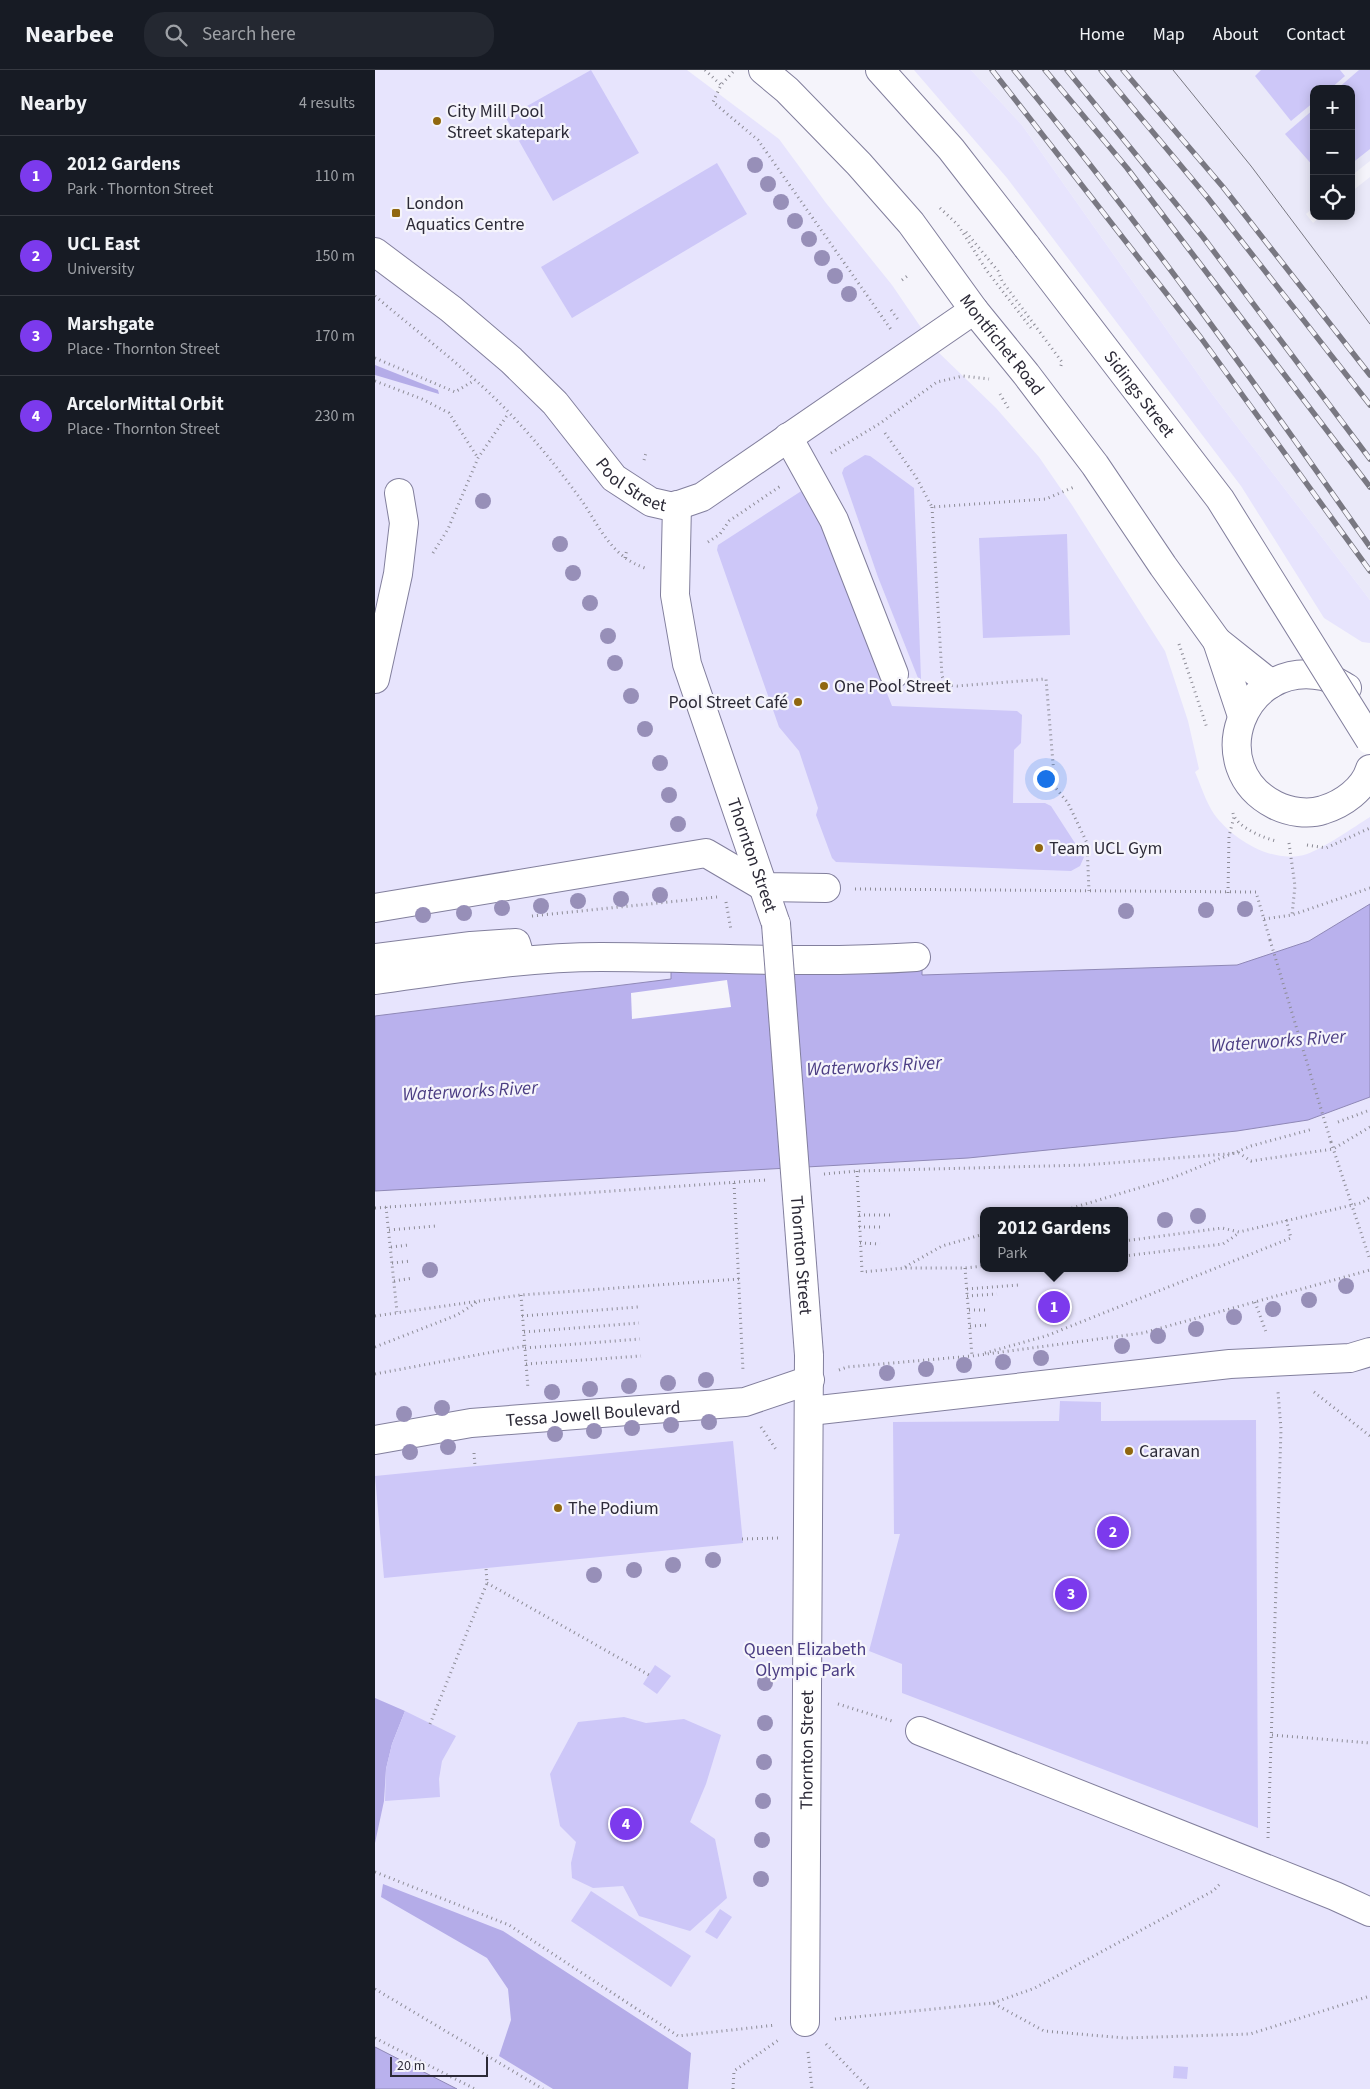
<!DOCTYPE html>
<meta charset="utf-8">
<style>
:root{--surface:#171b24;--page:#242831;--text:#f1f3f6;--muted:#9ea1a6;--line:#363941;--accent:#7c3aed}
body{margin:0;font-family:"Source Sans 3",sans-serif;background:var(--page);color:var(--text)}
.controls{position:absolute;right:15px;top:15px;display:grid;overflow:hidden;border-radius:10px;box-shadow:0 2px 12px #0003}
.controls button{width:45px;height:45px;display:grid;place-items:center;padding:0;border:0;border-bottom:1px solid var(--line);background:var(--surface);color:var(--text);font:25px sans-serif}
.scale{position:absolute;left:15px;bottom:12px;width:98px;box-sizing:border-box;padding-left:5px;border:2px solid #2c2a37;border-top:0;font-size:14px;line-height:18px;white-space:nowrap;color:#2c2a37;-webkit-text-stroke:4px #f5f4fb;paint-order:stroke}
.you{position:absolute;left:670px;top:708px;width:18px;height:18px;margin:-12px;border:4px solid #fff;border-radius:50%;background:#1a73e8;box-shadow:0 0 0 8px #1a73e833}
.badge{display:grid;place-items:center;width:32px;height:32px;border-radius:50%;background:var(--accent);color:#fff;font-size:16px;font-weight:700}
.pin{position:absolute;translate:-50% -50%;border:2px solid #fff;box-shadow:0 1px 5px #0006}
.popup{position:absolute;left:605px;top:1137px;width:148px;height:65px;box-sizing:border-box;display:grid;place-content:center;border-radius:10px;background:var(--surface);filter:drop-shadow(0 1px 4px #0005);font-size:16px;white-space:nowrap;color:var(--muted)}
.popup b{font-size:19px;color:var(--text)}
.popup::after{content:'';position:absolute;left:50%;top:100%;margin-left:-10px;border:10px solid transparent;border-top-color:var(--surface)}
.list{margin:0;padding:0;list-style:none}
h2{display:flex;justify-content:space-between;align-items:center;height:65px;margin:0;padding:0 20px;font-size:21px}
h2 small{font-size:16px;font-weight:400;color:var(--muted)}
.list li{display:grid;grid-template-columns:32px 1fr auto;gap:15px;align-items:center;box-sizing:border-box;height:80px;padding:0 20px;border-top:1px solid var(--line)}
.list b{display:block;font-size:19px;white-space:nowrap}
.list p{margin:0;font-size:16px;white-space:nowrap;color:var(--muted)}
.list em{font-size:16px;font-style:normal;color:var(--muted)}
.icon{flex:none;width:28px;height:28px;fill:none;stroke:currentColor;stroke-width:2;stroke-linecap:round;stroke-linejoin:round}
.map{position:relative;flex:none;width:995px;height:2019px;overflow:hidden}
header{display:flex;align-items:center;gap:30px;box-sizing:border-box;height:70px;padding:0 25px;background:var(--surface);border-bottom:1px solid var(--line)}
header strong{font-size:24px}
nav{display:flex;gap:28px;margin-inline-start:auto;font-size:18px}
.search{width:350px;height:45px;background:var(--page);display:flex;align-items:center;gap:12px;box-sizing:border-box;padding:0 18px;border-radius:20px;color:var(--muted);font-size:19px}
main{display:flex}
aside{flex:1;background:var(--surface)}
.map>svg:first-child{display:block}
.built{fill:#eae9f9}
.green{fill:#e7e4fd;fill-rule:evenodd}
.forest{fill:#b4ace8}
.water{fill:#b9b1ed;stroke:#8f88b6}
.pier{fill:#f5f4fb}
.building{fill:#cdc7f8}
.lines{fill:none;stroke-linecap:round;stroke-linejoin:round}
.minor-casing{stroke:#827f9d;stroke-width:30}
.path{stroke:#8d8c96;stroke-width:3;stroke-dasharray:1 4;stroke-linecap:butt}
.minor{stroke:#fff;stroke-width:28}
.tram{stroke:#797882;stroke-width:1}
.rail-casing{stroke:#797882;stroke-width:5.5}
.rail{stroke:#f5f4fb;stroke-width:4;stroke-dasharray:11;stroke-linecap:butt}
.minor-bridge-casing{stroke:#827f9d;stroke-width:30;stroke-linecap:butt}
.path-bridge{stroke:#8d8c96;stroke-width:3;stroke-dasharray:1 4;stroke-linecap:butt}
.minor-bridge{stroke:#fff;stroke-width:28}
.tree{fill:#978fb8}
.poi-dot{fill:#90670f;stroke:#f5f4fb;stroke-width:2}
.labels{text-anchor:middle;stroke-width:4.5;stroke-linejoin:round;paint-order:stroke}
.poi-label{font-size:18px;fill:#2c2a37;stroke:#f5f4fb;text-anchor:start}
.street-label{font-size:18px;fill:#2c2a37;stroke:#f5f4fb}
.park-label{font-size:18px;fill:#4a3c82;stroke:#f5f4fb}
.water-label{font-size:19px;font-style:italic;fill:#4c3e84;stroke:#f5f4fb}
</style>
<header>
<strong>Nearbee</strong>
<div class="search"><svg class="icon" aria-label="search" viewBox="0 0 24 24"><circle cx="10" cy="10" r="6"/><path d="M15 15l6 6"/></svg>Search here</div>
<nav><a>Home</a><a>Map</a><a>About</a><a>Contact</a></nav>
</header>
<main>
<aside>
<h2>Nearby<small>4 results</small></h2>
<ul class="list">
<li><span class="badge">1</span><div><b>2012 Gardens</b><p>Park · Thornton Street</p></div><em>110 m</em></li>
<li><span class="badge">2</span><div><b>UCL East</b><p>University</p></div><em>150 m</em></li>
<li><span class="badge">3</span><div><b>Marshgate</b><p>Place · Thornton Street</p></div><em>170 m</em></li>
<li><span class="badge">4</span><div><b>ArcelorMittal Orbit</b><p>Place · Thornton Street</p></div><em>230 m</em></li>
</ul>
</aside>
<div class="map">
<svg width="995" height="2019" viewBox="0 0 995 2019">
<rect width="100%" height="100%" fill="#f5f4fb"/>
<path class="built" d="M 596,0 L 995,0 L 995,91 L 976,106 L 976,19 L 939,19 L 939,137 L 931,144 L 938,153 L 946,146 L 976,146 L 976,122 L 995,107 L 995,530 L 838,325 L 647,55 Z"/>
<g class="green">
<path d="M 0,0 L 312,0 L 404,69 L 451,133 L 517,215 L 562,281 L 621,338 L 664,387 L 697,435 L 790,581 L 813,651 L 824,699 L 820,702 C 826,716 831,732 839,744 C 858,770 899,795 932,784 C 949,778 979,757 995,747 L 995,2019 L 0,2019 ZM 609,1141 L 749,1141 L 749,1198 L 609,1198 Z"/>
<path d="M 539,0 L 596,0 L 647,55 L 838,325 L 995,530 L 995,573 L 987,572 L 949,548 L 866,416 L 632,108 Z"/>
</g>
<g class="forest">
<path d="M 0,295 L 63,320 L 64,324 L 0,305 Z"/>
<path d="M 0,1628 L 30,1641 L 17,1674 L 11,1699 L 9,1731 L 0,1773 Z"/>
<path d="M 8,1814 L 128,1861 L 316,1983 L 313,2019 L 178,2019 L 124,1986 L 136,1950 L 133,1919 L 112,1888 L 6,1827 Z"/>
</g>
<g class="water">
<path d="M 995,834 L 995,1027 L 933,1050 L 862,1061 L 593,1088 L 0,1121 L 0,946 L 296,909 L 296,899 L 309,902 L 547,896 L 547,905 L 862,895 L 934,871 Z"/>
<path d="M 0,1977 L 82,2019 L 0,2019 Z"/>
</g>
<path class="pier" d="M 352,910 L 356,937 L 257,949 L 256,923 Z"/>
<g class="building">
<path d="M 216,0 L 264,83 L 178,131 L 131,48 Z"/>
<path d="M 886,0 L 965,0 L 970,6 L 955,19 L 939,19 L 939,32 L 916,51 L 880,6 Z"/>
<path d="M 984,0 L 995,0 L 995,79 L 976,94 L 976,19 L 962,19 Z"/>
<path d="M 939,39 L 939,97 L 910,64 Z"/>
<path d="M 342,93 L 372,144 L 197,248 L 166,197 Z"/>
<path d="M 490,385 L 495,386 L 539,418 L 546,609 L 543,608 L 503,507 L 467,403 L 469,398 Z"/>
<path d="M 431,418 L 517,636 L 642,641 L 647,645 L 646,673 L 639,680 L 638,733 L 670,733 L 676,736 L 709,787 L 705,796 L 696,801 L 461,792 L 457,788 L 441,745 L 443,738 L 424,681 L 404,657 L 342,480 L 343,475 Z"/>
<path d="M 692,464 L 695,565 L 608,568 L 604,468 Z"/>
<path d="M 685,1331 L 726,1332 L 726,1351 L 881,1350 L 883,1758 L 527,1623 L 527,1594 L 494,1581 L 525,1464 L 519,1464 L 518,1352 L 684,1351 Z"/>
<path d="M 358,1371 L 368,1473 L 9,1508 L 0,1406 Z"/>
<path d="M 280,1595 L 296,1606 L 282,1624 L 268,1614 Z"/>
<path d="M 30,1641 L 81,1666 L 67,1691 L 64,1709 L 65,1727 L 10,1731 L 11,1699 L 17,1674 Z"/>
<path d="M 249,1647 L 271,1653 L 309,1649 L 346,1665 L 331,1714 L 315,1752 L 340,1769 L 352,1828 L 315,1861 L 264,1846 L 248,1816 L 218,1818 L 197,1808 L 196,1793 L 201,1772 L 185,1756 L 175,1704 L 203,1652 Z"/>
<path d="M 216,1821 L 316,1886 L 296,1917 L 196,1851 Z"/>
<path d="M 345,1839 L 357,1847 L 342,1869 L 330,1862 Z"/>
<path d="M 799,1996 L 813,1997 L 812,2009 L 798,2008 Z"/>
</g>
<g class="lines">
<g class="minor-casing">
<g id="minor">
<path id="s1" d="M 388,0 L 412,20 L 484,94 L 536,153 L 599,240 L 651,304 L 720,395 L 788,496 L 842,571 L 896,614"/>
<path d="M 505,0 L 576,79 L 652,177"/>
<path id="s2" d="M 0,182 L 76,239 L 136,290 L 180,333 L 239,408 L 276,432 L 298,437 L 327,427 L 599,240"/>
<path d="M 413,367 L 459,450 L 519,604"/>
<path id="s3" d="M 302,435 L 300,525 L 312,594 L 401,854"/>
<path d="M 842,571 L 867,646"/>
<path d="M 0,609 L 23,504 L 29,453 L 24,423"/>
<path d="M 972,618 C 965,614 956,608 948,606 C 867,589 827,698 900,735 C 914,742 933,745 948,740 C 968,734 989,719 995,699"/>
<path d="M 0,838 L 331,783 L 389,817 L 451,818"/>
<path d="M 0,888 L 96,876 L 141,873 L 144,883"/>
<path d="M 0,910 C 75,900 150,887 226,887 C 331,887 436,894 541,887"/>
<path d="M 435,1341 L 855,1294 L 975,1288 L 995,1282"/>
<path id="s4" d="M 0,1370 L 96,1353 L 370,1332 L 435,1310"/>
<path d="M 545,1661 L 960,1826 L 995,1842"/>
<path id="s5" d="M 430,1952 L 434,1285"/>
</g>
</g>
<g class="path">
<path d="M 330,0 L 346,15"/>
<path d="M 358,2 L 346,15 L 338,32 L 383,70 L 517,261"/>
<path d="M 565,138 L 583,155 L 612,201 L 656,258"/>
<path d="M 591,162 L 623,201 L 627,211 L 687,292 L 685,299"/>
<path d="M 527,210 L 535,204"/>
<path d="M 0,226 C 33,254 67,280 99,309 C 139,344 176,388 207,431 C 225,458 237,487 270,498"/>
<path d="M 516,240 L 524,251"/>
<path d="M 0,288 L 80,322 L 100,310"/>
<path d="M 0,311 L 47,329 L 74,343 L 103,388"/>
<path d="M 625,324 L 635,341"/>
<path d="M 510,363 L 541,407 L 557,437 L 671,429 L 699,417"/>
<path d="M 456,383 L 504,354 L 562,312 L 588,306 L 614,309"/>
<path d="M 269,390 L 271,383"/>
<path d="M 557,437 L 567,606 L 571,615 L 582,616 L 671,609 L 680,717 L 693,733 L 712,773 L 714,821"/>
<path d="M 333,472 L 345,464 L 354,451 L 407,415"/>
<path d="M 58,483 L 73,459 L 103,388 L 133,344"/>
<path d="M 250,488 L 252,479"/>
<path d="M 804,574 L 832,658"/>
<path d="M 858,743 C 861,757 889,768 901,771"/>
<path d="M 914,773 L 920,816 L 917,845"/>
<path d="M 932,775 L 951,778 L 995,758"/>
<path d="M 480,819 L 881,822 L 895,870"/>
<path d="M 853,823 L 854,766 L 859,747"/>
<path d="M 351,832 L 356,860"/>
<path d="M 157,846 L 342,827"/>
<path d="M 889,849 L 917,845 L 995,818"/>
<path d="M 963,1052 L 995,1040"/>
<path d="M 956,1072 L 995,1190"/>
<path d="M 482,1101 L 487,1202 L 530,1198 L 590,1198 L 609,1196"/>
<path d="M 449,1104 L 482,1101 L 710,1095 L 864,1083 L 876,1091 L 958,1079 L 995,1057"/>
<path d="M 359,1113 L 368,1301"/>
<path d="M 11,1137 L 22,1242"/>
<path d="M 0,1138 L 391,1110"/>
<path d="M 687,1141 L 797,1108 L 876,1076 L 938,1059"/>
<path d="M 484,1145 L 515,1145"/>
<path d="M 484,1157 L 507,1157"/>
<path d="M 14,1160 L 61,1156"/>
<path d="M 749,1171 L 847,1158 L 864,1162 L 986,1133 L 995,1127"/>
<path d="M 485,1173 L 505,1174"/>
<path d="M 16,1177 L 34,1175"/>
<path d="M 749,1186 L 848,1174 L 864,1163"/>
<path d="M 17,1193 L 36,1191"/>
<path d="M 530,1197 L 567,1176 L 609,1164"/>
<path d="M 590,1198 L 597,1286"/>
<path d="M 19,1211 L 38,1208"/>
<path d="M 592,1219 L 644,1215"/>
<path d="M 146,1225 L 153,1319"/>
<path d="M 592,1226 L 622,1224"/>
<path d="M 880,1232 L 891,1262"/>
<path d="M 594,1240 L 612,1240"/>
<path d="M 0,1246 L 146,1225 L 364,1209"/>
<path d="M 147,1246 L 263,1237"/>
<path d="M 595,1256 L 613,1255"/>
<path d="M 149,1262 L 264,1253"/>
<path d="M 0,1277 L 82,1245 L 102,1232"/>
<path d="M 150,1278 L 265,1269"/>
<path d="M 610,1283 L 671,1266 L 916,1168 L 911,1149"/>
<path d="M 151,1294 L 266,1286"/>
<path d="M 464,1300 L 472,1297 L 597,1286 L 768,1263 L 995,1200"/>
<path d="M 0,1304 L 150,1276"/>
<path d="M 939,1322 L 995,1366"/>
<path d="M 386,1357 L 402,1381"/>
<path d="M 99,1383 L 100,1396"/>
<path d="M 367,1469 L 404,1468"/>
<path d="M 112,1513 L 274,1605"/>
<path d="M 463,1634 L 517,1651"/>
<path d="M 55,1654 L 112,1513 L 111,1498"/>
<path d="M 897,1665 L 995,1673"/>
<path d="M 893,1768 L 906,1359 L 903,1322"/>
<path d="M 0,1802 L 134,1855 L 303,1966 L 401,1955"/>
<path d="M 0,1919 L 168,2019"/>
<path d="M 618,1933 L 660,1918 L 838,1821 L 846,1813"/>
<path d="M 460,1949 L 618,1933 L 669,1961 L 750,1968 L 875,1964 L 995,1926"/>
<path d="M 0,1968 L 100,2019"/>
<path d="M 451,1974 L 494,2019"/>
<path d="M 433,1982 L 437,2019"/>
<path d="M 358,2019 L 359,2001 L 405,1969"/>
</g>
<use href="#minor" class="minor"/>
<path class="tram" d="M 798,0 L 876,96 L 995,254"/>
<g class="rail-casing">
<g id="rail">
<path d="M 617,0 L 826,268 L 995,501"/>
<path d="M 639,0 C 765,153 881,314 995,477"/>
<path d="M 670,0 L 752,98 L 995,417"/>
<path d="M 692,0 L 828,167 L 995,389"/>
<path d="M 726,0 L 832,127 L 995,335"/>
<path d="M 748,0 L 848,117 L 995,305"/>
</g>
</g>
<use href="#rail" class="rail"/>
<g class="minor-bridge-casing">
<g id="minor-bridge">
<path id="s6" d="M 652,177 L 845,429 L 995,670"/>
<path id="s7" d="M 401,854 L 434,1285"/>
</g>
</g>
<path class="path-bridge" d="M 895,870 L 956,1072"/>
<use href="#minor-bridge" class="minor-bridge"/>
</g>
<g class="tree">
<circle cx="380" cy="95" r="8"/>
<circle cx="393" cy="114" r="8"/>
<circle cx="406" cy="132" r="8"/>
<circle cx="420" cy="151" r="8"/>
<circle cx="434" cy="169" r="8"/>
<circle cx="447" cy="188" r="8"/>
<circle cx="460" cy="206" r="8"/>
<circle cx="474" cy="224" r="8"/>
<circle cx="108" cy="431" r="8"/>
<circle cx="185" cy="474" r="8"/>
<circle cx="198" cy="503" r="8"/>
<circle cx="215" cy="533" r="8"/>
<circle cx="233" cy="566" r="8"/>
<circle cx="240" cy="593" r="8"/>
<circle cx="256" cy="626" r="8"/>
<circle cx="270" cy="659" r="8"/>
<circle cx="285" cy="693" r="8"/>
<circle cx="294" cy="725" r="8"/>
<circle cx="303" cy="754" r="8"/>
<circle cx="285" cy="825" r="8"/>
<circle cx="246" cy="829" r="8"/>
<circle cx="203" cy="831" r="8"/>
<circle cx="166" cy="836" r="8"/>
<circle cx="127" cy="838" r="8"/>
<circle cx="870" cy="839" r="8"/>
<circle cx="831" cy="840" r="8"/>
<circle cx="751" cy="841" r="8"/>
<circle cx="89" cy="843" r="8"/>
<circle cx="48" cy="845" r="8"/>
<circle cx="823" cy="1146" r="8"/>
<circle cx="790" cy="1150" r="8"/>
<circle cx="55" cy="1200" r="8"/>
<circle cx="971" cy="1216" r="8"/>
<circle cx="934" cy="1230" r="8"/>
<circle cx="898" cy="1239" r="8"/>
<circle cx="859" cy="1247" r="8"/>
<circle cx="821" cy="1259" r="8"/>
<circle cx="783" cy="1266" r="8"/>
<circle cx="747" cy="1276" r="8"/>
<circle cx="666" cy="1288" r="8"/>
<circle cx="628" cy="1292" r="8"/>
<circle cx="589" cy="1295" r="8"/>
<circle cx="551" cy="1299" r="8"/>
<circle cx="512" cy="1303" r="8"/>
<circle cx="331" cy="1310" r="8"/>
<circle cx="293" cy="1313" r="8"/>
<circle cx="254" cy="1316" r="8"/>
<circle cx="215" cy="1319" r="8"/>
<circle cx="177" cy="1322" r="8"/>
<circle cx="67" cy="1338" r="8"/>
<circle cx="29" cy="1344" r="8"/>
<circle cx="334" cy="1352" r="8"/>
<circle cx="296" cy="1355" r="8"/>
<circle cx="257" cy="1358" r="8"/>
<circle cx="219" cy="1361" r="8"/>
<circle cx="180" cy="1364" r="8"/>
<circle cx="73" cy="1377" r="8"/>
<circle cx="35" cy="1382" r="8"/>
<circle cx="338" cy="1490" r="8"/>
<circle cx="298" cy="1495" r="8"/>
<circle cx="259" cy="1500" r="8"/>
<circle cx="219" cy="1505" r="8"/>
<circle cx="390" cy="1613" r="8"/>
<circle cx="390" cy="1653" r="8"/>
<circle cx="389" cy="1692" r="8"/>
<circle cx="388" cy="1731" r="8"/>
<circle cx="387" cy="1770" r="8"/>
<circle cx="386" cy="1809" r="8"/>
</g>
<g class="poi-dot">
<circle cx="62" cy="51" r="5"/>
<rect x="16" y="138" width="10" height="10" rx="2.5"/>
<circle cx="449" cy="616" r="5"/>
<circle cx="423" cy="632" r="5"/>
<circle cx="664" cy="778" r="5"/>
<circle cx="754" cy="1381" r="5"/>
<circle cx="183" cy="1438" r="5"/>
</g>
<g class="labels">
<g class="poi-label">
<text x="72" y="47">City Mill Pool<tspan x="72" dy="21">Street skatepark</tspan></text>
<text x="31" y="139">London<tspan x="31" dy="21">Aquatics Centre</tspan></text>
<text x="459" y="622">One Pool Street</text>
<text x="413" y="638" text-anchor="end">Pool Street Café</text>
<text x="674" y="784">Team UCL Gym</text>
<text x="764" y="1387">Caravan</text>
<text x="193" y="1444">The Podium</text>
</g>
<g class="street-label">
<text dy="6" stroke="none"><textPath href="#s1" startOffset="365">Montfichet Road</textPath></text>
<text dy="6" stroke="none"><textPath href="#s6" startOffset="185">Sidings Street</textPath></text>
<text dy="6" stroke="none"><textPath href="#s2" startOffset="349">Pool Street</textPath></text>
<text dy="6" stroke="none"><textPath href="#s3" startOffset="362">Thornton Street</textPath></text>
<text dy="6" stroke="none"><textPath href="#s7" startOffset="332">Thornton Street</textPath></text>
<text dy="6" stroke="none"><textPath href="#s4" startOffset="220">Tessa Jowell Boulevard</textPath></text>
<text dy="6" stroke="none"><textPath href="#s5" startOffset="272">Thornton Street</textPath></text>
</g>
<g class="park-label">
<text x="430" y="1585">Queen Elizabeth<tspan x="430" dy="21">Olympic Park</tspan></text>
</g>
<g class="water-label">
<text transform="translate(903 970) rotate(-4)" y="7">Waterworks River</text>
<text transform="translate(499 995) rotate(-3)" y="7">Waterworks River</text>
<text transform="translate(95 1020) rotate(-3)" y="7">Waterworks River</text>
</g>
</g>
</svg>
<div class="controls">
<button>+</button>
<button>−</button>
<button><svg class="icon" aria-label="locate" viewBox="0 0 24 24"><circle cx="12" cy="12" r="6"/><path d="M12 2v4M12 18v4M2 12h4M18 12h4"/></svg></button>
</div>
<div class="scale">20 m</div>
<div class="you"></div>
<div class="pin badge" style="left:679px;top:1237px">1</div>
<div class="popup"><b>2012 Gardens</b>Park</div>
<div class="pin badge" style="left:738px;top:1462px">2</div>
<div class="pin badge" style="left:696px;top:1524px">3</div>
<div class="pin badge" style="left:251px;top:1754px">4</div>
</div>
</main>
